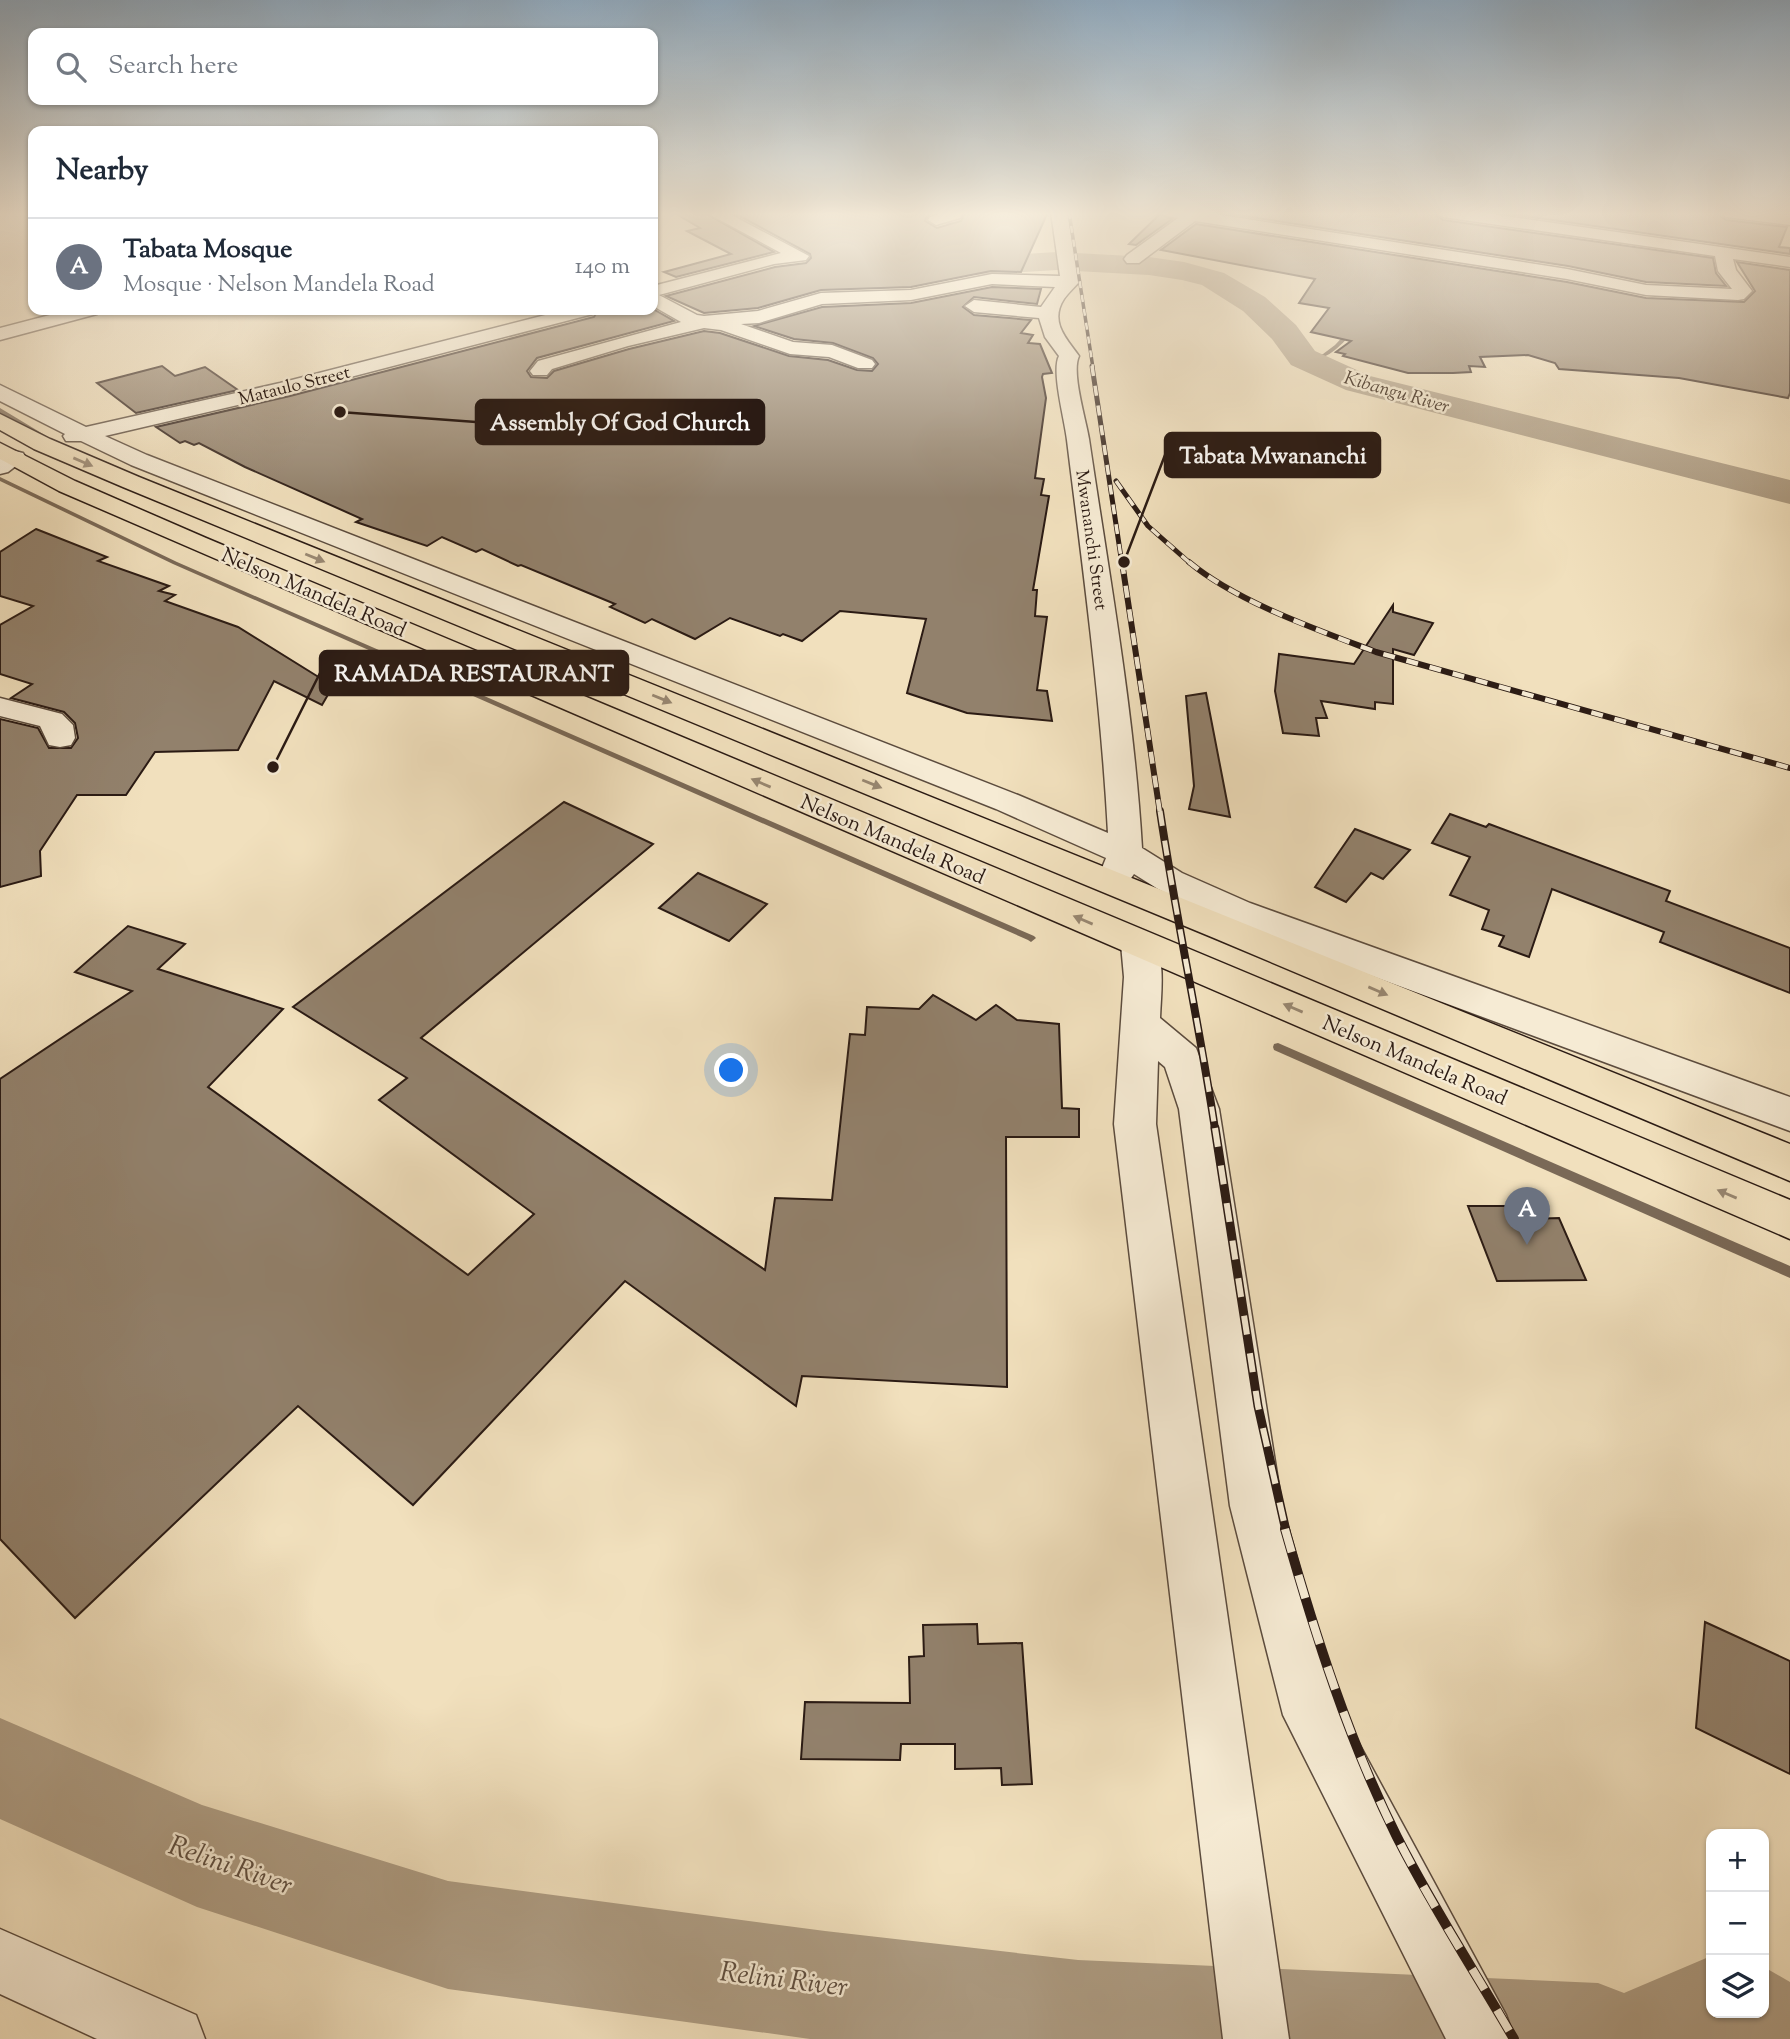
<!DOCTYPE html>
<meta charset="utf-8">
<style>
:root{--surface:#fff;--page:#f2f2f3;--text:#1f2937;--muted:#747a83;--line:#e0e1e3;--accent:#d93025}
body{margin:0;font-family:"Sorts Mill Goudy",serif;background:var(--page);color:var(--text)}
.controls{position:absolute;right:21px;bottom:21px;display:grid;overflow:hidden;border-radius:14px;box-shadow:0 2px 5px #0004}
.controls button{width:63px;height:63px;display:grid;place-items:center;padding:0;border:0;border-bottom:2px solid var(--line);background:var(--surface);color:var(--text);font:35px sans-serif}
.you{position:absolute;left:732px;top:1071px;width:24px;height:24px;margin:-18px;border:5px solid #fff;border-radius:50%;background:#1a73e8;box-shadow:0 0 0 10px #1a73e833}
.badge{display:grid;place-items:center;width:46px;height:46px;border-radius:50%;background:var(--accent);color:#fff;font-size:23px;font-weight:700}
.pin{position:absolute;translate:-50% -58px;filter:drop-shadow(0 2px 4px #0008)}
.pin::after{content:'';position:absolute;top:37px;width:24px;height:21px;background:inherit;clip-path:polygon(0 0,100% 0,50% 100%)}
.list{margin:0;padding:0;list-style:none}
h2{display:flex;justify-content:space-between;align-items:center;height:91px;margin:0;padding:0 28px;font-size:30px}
h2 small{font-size:23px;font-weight:400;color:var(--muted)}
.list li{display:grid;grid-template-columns:46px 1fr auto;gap:21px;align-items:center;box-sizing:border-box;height:98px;padding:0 28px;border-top:2px solid var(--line)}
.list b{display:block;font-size:26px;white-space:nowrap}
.list p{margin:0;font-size:23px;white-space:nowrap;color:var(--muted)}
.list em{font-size:23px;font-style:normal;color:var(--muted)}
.icon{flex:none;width:38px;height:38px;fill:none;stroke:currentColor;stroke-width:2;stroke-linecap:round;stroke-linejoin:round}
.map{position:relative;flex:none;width:1790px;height:2039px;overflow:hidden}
.search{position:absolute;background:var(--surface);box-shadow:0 2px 5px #0004;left:28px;top:28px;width:630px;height:77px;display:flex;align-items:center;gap:18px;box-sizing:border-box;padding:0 24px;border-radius:14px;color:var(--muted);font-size:26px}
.panel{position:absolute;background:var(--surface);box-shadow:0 2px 5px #0004;left:28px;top:126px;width:630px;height:189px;border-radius:14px}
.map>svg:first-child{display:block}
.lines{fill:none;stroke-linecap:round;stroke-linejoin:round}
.stream{fill:#7a6957;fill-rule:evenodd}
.river{fill:#ae9d84;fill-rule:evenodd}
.building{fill:#92816c;stroke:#2b1b14;stroke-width:2}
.minor-casing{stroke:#5c4c3e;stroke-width:3}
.primary-casing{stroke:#2b1b14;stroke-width:3}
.minor{fill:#f6ebd4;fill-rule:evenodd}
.primary{fill:#f1e0bd;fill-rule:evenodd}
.rail-far5-casing{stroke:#2b1b14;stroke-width:3.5}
.rail-far4-casing{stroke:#2b1b14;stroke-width:5}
.rail-far3-casing{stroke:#2b1b14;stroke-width:6}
.rail-far2-casing{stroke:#2b1b14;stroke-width:8}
.rail-far1-casing{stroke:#2b1b14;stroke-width:9}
.rail-casing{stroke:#2b1b14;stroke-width:10}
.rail-far5{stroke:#f6ebd4;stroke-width:2.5;stroke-dasharray:7;stroke-linecap:butt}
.rail-far4{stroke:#f6ebd4;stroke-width:3.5;stroke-dasharray:10;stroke-linecap:butt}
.rail-far3{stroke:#f6ebd4;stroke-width:4.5;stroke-dasharray:12;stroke-linecap:butt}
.rail-far2{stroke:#f6ebd4;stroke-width:5;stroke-dasharray:15;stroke-linecap:butt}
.rail-far1{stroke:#f6ebd4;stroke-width:6;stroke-dasharray:19;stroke-linecap:butt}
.rail{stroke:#f6ebd4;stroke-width:8;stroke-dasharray:24;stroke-linecap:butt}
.oneway{fill:#988771}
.labels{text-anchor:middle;stroke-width:5;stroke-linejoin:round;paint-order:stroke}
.far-street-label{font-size:18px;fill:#2b1b14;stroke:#f6ebd4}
.far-water-label{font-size:19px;font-style:italic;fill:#5f4f41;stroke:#f6ebd4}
.street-label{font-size:21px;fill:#2b1b14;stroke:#f6ebd4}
.near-water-label{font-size:28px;font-style:italic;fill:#5f4f41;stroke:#f6ebd4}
.leader{fill:none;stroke:#2b1b14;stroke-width:2.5}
.callout-dot{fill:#2b1b14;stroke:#f6ebd4;stroke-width:2.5}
.callout{fill:#2b1b14;stroke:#2b1b14;stroke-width:2.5}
.callout-label{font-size:23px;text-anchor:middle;font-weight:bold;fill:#fff}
</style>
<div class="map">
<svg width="1790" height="2039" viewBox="0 0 1790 2039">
<rect width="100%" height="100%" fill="#f1e0bd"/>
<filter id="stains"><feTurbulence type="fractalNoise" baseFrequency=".00286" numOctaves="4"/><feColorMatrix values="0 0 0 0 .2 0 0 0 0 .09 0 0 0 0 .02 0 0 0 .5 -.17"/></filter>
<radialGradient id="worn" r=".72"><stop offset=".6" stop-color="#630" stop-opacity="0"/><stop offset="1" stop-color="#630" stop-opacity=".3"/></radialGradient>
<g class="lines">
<g class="stream">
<path d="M 930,220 L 967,224 L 969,225 L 967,226 L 932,222 Z"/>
<path d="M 1350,329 L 1355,330 C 1340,346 1324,366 1300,358 L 1323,354 L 1335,345 Z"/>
<path d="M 0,408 L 48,437 L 49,438 L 44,439 L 0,413 Z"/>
<path d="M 0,477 L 177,562 L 1034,936 L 1036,938 L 1031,942 L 1028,940 L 173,564 L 0,481 Z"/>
<path d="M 1278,1043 L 1790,1266 L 1790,1278 L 1274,1050 L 1273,1047 L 1274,1044 Z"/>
</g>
<g class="river">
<path d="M 1057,252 L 1149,257 L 1184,262 L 1224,273 L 1265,297 L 1296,325 L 1315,351 L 1370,376 L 1790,480 L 1790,504 L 1346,390 L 1291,365 L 1272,339 L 1243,311 L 1202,285 L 1182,280 L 1149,275 L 1057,270 L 938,277 L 928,274 L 923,268 L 928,262 L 938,259 Z"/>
<path d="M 0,1718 L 202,1805 L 448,1881 L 825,1931 L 1078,1960 L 1598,1983 L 1624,1993 L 1711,1956 L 1711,2013 L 1764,2013 L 1764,1967 L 1790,1982 L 1790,2039 L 810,2039 L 448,1989 L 197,1907 L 0,1819 Z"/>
</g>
</g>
<g class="building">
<path d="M 673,212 L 703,212 L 774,252 L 676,277 L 664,272 L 731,254 L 687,231 L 700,228 Z"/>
<path d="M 732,212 L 938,212 L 929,214 L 925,221 L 937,228 L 961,221 L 965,212 L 1048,212 L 1021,272 L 991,271 L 911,287 L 821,290 L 758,308 L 704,313 L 666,296 L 775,267 L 806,263 L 811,258 L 810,254 Z"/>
<path d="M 1218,212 L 1432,212 L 1443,220 L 1713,258 L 1716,273 L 1726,286 L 1646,282 L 1568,266 Z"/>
<path d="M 1496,212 L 1715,212 L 1726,220 L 1787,227 L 1779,247 L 1790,248 L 1790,254 Z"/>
<path d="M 1160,214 L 1172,219 L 1136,245 L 1129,244 Z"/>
<path d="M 1196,224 L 1567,282 L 1646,298 L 1744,302 L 1755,291 L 1737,262 L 1790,270 L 1790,393 L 1788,398 L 1679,378 L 1559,369 L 1555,363 L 1528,355 L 1480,357 L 1485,367 L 1469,366 L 1471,372 L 1453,373 L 1408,373 L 1343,356 L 1345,354 L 1336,352 L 1351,341 L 1311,332 L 1329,308 L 1299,303 L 1315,279 L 1161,250 Z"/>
<path d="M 992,287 L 1041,289 L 1037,304 L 974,297 L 963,307 L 974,315 L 1031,320 L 1021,333 L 1033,335 L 1028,343 L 1040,344 L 1052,373 L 1043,374 L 1042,377 L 1046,398 L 1035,478 L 1044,479 L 1041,495 L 1049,496 L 1033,590 L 1037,590 L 1035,616 L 1047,617 L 1037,690 L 1047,691 L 1052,721 L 967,713 L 907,693 L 926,619 L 840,611 L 802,641 L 783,634 L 780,636 L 730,618 L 695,639 L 652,619 L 645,623 L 610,607 L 615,604 L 521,565 L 518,566 L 482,549 L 476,552 L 442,537 L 427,546 L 356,522 L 362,519 L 245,467 L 199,443 L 194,445 L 185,441 L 180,443 L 156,427 L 290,396 L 594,317 L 598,310 L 653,309 L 674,321 L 537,358 L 527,371 L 531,377 L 547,378 L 554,371 L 629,349 L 704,331 L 720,333 L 789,356 L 828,360 L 857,370 L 872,371 L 878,364 L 873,358 L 833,343 L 794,339 L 754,326 L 822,307 L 911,303 Z"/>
<path d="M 162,366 L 175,376 L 205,367 L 238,390 L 136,413 L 97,383 Z"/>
<path d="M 36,529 L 107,557 L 98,561 L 169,586 L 159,591 L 175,595 L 165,601 L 238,627 L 333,686 L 322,705 L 274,681 L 238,750 L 155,752 L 126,795 L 77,795 L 40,851 L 41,876 L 0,887 L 0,719 L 38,728 L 49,748 L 71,748 L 78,738 L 75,723 L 64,712 L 11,698 L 32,684 L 0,674 L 0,625 L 33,606 L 0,596 L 0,552 Z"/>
<path d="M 1393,605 L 1393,612 L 1433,623 L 1414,655 L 1393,649 L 1393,704 L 1375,702 L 1375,709 L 1321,701 L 1327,718 L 1316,718 L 1319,736 L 1283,733 L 1275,691 L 1279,654 L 1354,664 Z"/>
<path d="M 1206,693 L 1230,817 L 1189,809 L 1194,786 L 1186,696 Z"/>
<path d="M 564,802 L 653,844 L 421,1038 L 765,1270 L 775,1198 L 832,1200 L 850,1034 L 865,1035 L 867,1007 L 919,1009 L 933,995 L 976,1020 L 996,1005 L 1017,1020 L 1059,1024 L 1062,1108 L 1079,1109 L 1079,1137 L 1006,1137 L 1007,1387 L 802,1376 L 796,1406 L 625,1281 L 413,1505 L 298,1406 L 75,1618 L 0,1539 L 0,1079 L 132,991 L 75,972 L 128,926 L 185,944 L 158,969 L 283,1009 L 208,1087 L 468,1275 L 534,1214 L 379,1100 L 407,1078 L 293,1007 Z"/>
<path d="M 1450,814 L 1486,827 L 1489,824 L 1670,891 L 1666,901 L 1790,948 L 1790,993 L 1660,942 L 1664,932 L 1552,889 L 1529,957 L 1499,946 L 1504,936 L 1482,929 L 1489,910 L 1450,895 L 1470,857 L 1432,843 Z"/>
<path d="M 1355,829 L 1410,850 L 1383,879 L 1371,873 L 1346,902 L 1315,887 Z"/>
<path d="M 698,873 L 767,904 L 729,941 L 659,908 Z"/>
<path d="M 1468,1206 L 1522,1206 L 1528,1219 L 1559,1218 L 1586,1280 L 1497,1281 Z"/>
<path d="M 1705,1622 L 1790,1661 L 1790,1774 L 1696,1728 Z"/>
<path d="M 977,1624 L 978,1644 L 1022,1643 L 1032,1784 L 1002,1785 L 1001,1768 L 955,1769 L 955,1744 L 901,1744 L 900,1760 L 801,1759 L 805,1702 L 910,1703 L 909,1657 L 924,1656 L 923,1625 Z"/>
</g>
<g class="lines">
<g class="minor-casing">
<g id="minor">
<path d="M 705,212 L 726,212 L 809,256 L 806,260 L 774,264 L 659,295 L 697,315 L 704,316 L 758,311 L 821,293 L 911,290 L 992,274 L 1060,276 L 1051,212 L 1067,212 L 1079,282 C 1074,288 1068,293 1064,299 C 1049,322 1067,339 1079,356 C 1071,372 1086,420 1089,439 C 1109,575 1134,711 1142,848 L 1182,873 L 1250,903 L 1790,1097 L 1790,1131 L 1224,921 L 1158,889 L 1134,874 L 1129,881 L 1117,885 L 1105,881 L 1100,873 L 1106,858 L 996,809 L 131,465 L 81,441 L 66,441 L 63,436 L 65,434 L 0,401 L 0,385 L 86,427 L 280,383 L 565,310 L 595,310 L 593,314 L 289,393 L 105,436 L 147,455 L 1018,795 L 1108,833 C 1101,701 1083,570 1067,440 C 1065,421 1051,371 1059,356 L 1045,337 L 1039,318 L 974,312 L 965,306 L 974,300 L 1041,307 L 1055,287 L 992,284 L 911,300 L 822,304 L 759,323 L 741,324 L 793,342 L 832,345 L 872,360 L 875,364 L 872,368 L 858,368 L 829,357 L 790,354 L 721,330 L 704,328 L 628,346 L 552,369 L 547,375 L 533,375 L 530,371 L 538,361 L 681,322 L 653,306 L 653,286 L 781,253 Z"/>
<path d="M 947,212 L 963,212 L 960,218 L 936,225 L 928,220 L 930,217 Z"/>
<path d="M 1162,212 L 1201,212 L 1567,269 L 1646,285 L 1732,289 L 1718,271 L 1715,256 L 1443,217 L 1435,212 L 1477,212 L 1790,257 L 1790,267 L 1733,259 L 1736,270 L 1752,291 L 1744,299 L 1738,300 L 1646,295 L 1567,279 L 1195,221 L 1139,263 L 1127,263 L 1124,259 L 1127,255 L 1178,218 L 1164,215 Z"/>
<path d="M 1718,212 L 1790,215 L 1790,225 L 1726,217 Z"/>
<path d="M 69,310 L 99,310 L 97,314 L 0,340 L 0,328 Z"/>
<path d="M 15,451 L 23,453 L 26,458 L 8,472 L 0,474 L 0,457 Z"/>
<path d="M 0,698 L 62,714 L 73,725 L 75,738 L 71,745 L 60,747 L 49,745 L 40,726 L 0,716 Z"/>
<path d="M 1139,931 L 1152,935 C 1166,959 1161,991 1160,1018 L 1196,1048 L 1219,1109 L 1282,1506 L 1338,1705 L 1506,2015 L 1515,2039 L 1446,2039 L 1283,1715 L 1230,1506 L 1179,1109 L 1165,1067 L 1158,1061 L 1156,1124 L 1289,2039 L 1223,2039 L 1114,1124 L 1124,977 L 1121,944 L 1126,935 Z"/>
<path d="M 0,1929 L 196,2015 L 205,2039 L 97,2039 L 0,1994 Z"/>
</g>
</g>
<g class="primary-casing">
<g id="primary">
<path d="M 0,414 L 50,439 L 139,477 L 1790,1144 L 1790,1181 L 1214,938 L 123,487 L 34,449 L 0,430 Z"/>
<path d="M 0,443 L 75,481 L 206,538 L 1790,1200 L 1790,1239 L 59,491 L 0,459 Z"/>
</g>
</g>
<use href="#minor" class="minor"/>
<use href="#primary" class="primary"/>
<g class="rail-far5-casing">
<path id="rail-far5" d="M 1069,212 L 1093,368"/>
</g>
<g class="rail-far4-casing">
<g id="rail-far4">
<path d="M 1092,366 L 1122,564"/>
<path d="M 1116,481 L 1148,526 L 1191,564"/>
</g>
</g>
<g class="rail-far3-casing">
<g id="rail-far3">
<path d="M 1122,562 L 1160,813"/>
<path d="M 1189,562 C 1237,602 1318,630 1376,652 L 1790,768"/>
</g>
</g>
<g class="rail-far2-casing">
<path id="rail-far2" d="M 1160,811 C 1176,918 1199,1023 1215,1129"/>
</g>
<g class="rail-far1-casing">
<path id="rail-far1" d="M 1215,1128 L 1258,1406 L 1286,1531"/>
</g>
<g class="rail-casing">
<path id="rail" d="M 1285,1529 C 1315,1634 1348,1739 1397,1837 C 1432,1906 1475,1972 1514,2039"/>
</g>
<use href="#rail-far5" class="rail-far5"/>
<use href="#rail-far4" class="rail-far4"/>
<use href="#rail-far3" class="rail-far3"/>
<use href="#rail-far2" class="rail-far2"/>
<use href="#rail-far1" class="rail-far1"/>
<use href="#rail" class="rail"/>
</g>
<defs><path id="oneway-solid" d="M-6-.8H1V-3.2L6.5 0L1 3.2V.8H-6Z" transform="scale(1.75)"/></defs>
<g class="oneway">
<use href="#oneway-solid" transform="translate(83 462) rotate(23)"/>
<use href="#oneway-solid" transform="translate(315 558) rotate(22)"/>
<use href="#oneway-solid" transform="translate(662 699) rotate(22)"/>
<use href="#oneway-solid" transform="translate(761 783) rotate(-157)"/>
<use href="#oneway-solid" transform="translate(872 784) rotate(22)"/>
<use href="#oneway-solid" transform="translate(1083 920) rotate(-157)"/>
<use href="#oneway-solid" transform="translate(1378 991) rotate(23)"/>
<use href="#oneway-solid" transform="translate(1293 1008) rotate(-157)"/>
<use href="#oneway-solid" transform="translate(1727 1194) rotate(-157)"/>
</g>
<linearGradient id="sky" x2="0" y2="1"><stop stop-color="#91abc0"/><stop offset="0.43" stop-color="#f9f1e1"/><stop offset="1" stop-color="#f9f1e1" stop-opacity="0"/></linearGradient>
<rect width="1790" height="498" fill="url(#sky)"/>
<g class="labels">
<g class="far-street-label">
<text transform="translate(294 385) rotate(-14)" y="6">Mataulo Street</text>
<text transform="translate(1092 540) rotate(82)" y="6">Mwananchi Street</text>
</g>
<g class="far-water-label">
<text transform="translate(1397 391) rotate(16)" y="7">Kibangu River</text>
</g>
<g class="street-label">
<text transform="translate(314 592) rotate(23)" y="7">Nelson Mandela Road</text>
<text transform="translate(893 839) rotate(23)" y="7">Nelson Mandela Road</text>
<text transform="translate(1415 1060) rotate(23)" y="7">Nelson Mandela Road</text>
</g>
<g class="near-water-label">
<text transform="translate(231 1864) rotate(19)" y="10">Relini River</text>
<text transform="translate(784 1978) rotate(7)" y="10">Relini River</text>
</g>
</g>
<path class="leader" d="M340 412L476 422M1124 562L1165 455M273 767L320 673"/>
<g class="callout-dot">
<circle cx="340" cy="412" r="7"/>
<circle cx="1124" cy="562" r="7"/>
<circle cx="273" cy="767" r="7"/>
</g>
<g class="callout">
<rect x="476" y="400" width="288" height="44" rx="7"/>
<rect x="1165" y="433" width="215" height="44" rx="7"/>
<rect x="320" y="651" width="308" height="44" rx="7"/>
</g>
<g class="callout-label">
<text x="620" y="430">Assembly Of God Church</text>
<text x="1273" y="463">Tabata Mwananchi</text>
<text x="474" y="681">RAMADA RESTAURANT</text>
</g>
<rect width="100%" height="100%" filter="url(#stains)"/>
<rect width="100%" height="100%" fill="url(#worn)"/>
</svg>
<div class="controls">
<button>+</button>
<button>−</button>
<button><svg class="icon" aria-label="layers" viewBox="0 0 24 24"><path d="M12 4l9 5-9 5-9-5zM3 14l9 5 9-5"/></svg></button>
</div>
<div class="you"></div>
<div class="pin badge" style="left:1527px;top:1245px;background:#6b7280">A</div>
<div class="search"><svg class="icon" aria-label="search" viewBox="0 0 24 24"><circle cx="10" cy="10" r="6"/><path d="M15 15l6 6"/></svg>Search here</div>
<section class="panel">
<h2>Nearby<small></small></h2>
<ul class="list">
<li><span class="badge" style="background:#6b7280">A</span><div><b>Tabata Mosque</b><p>Mosque · Nelson Mandela Road</p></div><em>140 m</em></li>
</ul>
</section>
</div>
